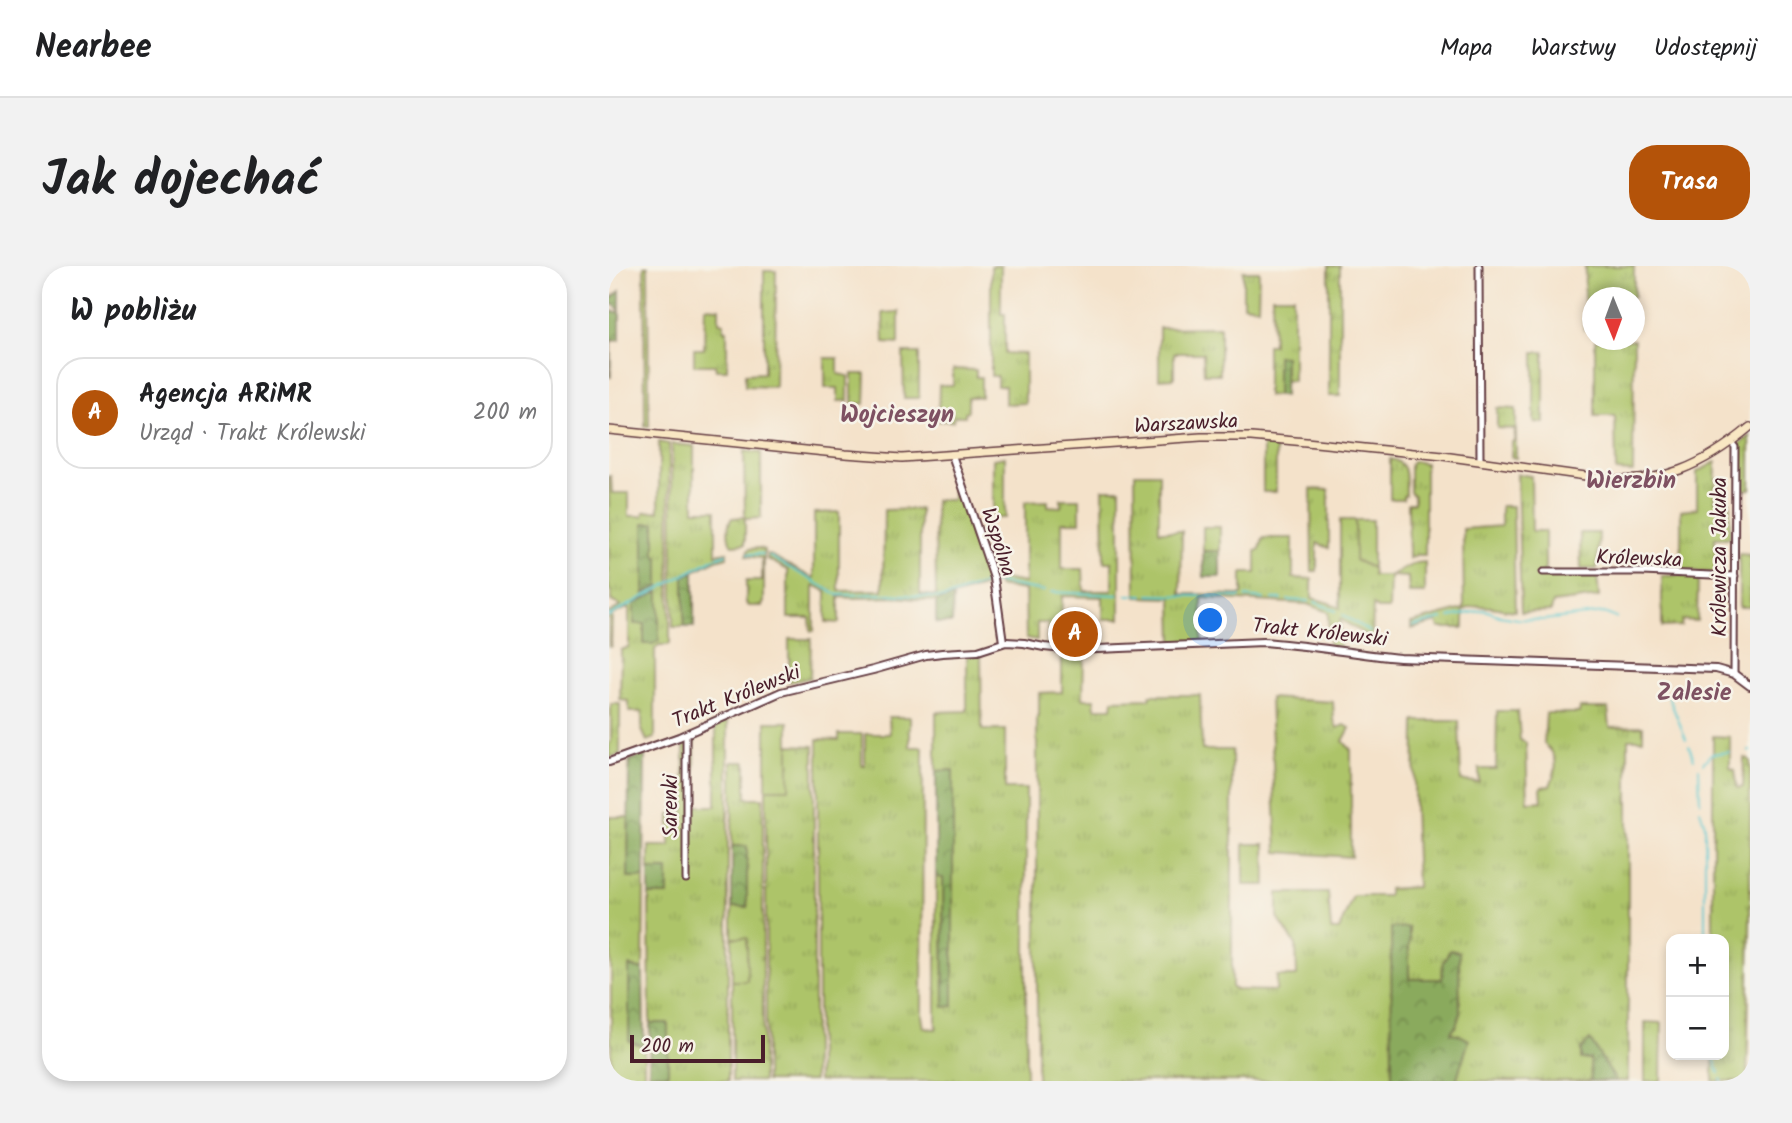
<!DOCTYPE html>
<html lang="pl">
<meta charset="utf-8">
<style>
:root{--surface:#fff;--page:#f2f2f2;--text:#202124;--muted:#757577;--line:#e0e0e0;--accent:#b45309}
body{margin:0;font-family:Kalam,sans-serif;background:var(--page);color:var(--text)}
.controls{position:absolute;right:21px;bottom:21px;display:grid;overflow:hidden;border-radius:14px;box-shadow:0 4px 10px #0003}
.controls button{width:63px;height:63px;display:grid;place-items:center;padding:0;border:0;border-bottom:2px solid var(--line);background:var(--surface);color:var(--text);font:35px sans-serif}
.compass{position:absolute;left:973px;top:21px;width:63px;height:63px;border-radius:50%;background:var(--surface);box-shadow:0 4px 10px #0003;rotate:179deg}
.scale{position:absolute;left:21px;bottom:18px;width:135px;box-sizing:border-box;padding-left:7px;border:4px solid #4a1f2b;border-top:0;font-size:19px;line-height:24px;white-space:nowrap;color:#4a1f2b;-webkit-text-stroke:5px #f7f3e8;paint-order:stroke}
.you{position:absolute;left:602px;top:355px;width:24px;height:24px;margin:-18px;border:5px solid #fff;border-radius:50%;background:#1a73e8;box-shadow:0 0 0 10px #1a73e833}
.badge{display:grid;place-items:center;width:46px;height:46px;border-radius:50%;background:var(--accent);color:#fff;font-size:23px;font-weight:700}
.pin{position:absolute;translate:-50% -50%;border:4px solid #fff;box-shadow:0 2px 7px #0006}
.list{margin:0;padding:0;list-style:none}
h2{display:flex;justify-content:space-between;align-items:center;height:91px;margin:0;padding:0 28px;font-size:30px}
h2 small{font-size:23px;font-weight:400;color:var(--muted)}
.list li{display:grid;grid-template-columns:46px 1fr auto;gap:21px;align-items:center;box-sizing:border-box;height:112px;margin:0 14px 14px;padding:0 14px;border:2px solid var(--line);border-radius:28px}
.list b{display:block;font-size:26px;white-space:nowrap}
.list p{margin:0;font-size:23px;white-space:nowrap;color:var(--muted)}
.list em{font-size:23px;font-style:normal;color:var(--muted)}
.map{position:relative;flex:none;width:1141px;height:815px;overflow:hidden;border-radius:28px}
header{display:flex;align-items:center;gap:42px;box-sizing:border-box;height:98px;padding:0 35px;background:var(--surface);border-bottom:2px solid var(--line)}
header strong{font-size:33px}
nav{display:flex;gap:38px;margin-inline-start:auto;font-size:24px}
.intro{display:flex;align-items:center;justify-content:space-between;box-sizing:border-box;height:168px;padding:0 42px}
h1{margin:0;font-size:49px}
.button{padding:18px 32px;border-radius:28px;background:var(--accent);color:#fff;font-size:24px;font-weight:700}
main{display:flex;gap:42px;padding:0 42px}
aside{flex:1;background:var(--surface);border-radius:28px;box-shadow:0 4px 10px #0003}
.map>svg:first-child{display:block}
.grass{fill:url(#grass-tufts);stroke:#7c724a;stroke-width:2;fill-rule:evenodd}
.forest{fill:url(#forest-crowns);stroke:#6a6444;stroke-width:2}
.garden{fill:#adc469;stroke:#7c724a;stroke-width:2}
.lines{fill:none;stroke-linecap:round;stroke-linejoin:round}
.stream{stroke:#5cc9d0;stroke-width:2}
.minor-casing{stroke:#643c43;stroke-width:9}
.tertiary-casing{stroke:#643c43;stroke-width:10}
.secondary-casing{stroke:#643c43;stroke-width:10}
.minor{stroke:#fff;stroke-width:5}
.tertiary{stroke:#fff;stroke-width:6}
.secondary{stroke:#f9e7c3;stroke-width:7}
.labels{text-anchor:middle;stroke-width:5;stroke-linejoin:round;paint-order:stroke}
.street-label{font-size:21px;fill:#4a1f2b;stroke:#f7f3e8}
.quarter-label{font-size:24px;font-weight:bold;fill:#7e5162;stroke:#f7f3e8}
</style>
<header>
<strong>Nearbee</strong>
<nav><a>Mapa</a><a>Warstwy</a><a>Udostępnij</a></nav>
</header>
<div class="intro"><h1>Jak dojechać</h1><a class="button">Trasa</a></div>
<main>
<aside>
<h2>W pobliżu<small></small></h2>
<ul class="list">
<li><span class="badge">A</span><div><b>Agencja ARiMR</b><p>Urząd · Trakt Królewski</p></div><em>200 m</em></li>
</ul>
</aside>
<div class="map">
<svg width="1141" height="815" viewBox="0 0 1141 815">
<defs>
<pattern id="grass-tufts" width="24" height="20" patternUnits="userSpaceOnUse" patternTransform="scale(1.75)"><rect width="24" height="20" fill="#adc469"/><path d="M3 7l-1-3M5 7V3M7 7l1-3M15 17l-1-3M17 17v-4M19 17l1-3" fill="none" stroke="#96a85b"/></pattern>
<pattern id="forest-crowns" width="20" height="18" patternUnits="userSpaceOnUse" patternTransform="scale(1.75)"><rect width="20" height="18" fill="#8aaa5d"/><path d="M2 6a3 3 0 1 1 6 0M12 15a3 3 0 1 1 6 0" fill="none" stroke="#738a4d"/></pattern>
</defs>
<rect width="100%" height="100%" fill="#f7f3e8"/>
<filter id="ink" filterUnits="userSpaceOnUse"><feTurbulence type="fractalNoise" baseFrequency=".0143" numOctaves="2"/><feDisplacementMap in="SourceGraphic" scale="14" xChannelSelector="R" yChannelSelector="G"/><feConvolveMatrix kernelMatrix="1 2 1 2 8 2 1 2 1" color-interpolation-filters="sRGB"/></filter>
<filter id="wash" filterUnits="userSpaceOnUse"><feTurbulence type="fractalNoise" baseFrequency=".00686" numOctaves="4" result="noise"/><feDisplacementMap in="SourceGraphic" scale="28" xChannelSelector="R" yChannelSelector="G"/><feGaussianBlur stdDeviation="1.57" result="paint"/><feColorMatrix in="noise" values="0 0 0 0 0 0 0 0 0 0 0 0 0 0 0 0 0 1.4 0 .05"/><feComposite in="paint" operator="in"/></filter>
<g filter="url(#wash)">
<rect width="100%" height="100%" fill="#f4e2ca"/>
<g class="grass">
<path d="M 35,0 L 39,0 L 40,161 L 36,160 Z"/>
<path d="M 382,0 L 392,0 L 392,48 L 396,48 L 396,87 L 416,88 L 416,137 L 396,138 L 396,120 L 388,120 L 388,110 L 382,110 Z"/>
<rect x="720" y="0" width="11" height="130"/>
<path d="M 976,0 L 1025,0 L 1025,31 L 984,32 L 983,62 L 975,63 Z"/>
<path d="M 155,5 L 167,5 L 166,121 L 136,120 L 136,108 L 155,107 Z"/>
<path d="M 634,5 L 650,5 L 649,41 L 634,39 Z"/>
<path d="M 663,30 L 684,30 L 684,115 L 676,115 L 676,90 L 668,90 L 668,130 L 658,130 L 658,79 L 664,79 Z"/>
<path d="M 96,41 L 110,42 L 110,56 L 115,57 L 115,64 L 118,64 L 118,104 L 107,104 L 106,99 L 85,99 L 85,83 L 95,83 Z"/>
<path d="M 290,46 L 290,78 L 275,77 L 274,47 Z"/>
<path d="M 611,61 L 611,108 L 595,108 L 594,87 L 565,87 L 565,112 L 550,113 L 550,62 Z"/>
<path d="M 986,74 L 1025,74 L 1024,206 L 1007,205 L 1006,150 L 986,150 Z"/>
<path d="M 925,86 L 935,86 L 935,157 L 925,156 Z"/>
<path d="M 294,87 L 310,87 L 310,132 L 295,132 Z"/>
<path d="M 216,92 L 229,92 L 229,108 L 239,110 L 239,135 L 229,135 L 229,122 L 216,122 Z"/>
<path d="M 344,103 L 367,104 L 367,111 L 372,111 L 372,131 L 359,131 L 359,145 L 356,146 L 356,150 L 345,150 L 344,155 L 329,155 L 330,119 L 344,119 Z"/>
<path d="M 243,108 L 257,108 L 256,138 L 243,137 Z"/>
<path d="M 888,142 L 907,143 L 907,192 L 902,191 L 903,176 L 905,175 L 906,163 L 888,162 Z"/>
<path d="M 1141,170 L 1141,223 L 1130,225 L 1131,178 Z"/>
<path d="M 50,176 L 60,178 L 61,377 L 59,379 L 50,379 L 46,383 L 46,472 L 38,475 L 33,464 L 33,446 L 20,446 L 20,435 L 11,434 L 12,384 L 20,381 L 20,341 L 3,349 L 2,380 L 0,381 L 0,347 L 12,340 L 2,335 L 2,326 L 0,324 L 0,210 L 2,210 L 3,227 L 20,227 L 20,250 L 34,250 L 35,246 L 50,245 ZM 45,257 L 46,288 L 35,328 L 35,258 Z"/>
<path d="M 63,178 L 85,180 L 85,244 L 107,244 L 107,288 L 118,286 L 118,291 L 107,294 L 75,310 L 75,361 L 64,361 Z"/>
<path d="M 654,179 L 667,181 L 667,226 L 654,226 Z"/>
<path d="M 135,185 L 152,187 L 152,252 L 136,253 L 136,278 L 123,279 C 118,273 118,257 123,252 L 136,251 Z"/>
<path d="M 396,191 L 396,252 L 384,252 L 384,193 Z"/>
<path d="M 781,193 C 801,196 796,212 797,229 L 794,230 L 794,233 L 781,233 Z"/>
<path d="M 804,195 L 816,197 L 816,289 L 807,289 L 800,293 L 799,237 L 805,237 L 805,230 L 801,226 L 801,199 Z"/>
<path d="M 1107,196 L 1106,235 L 1121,236 L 1121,272 L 1106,272 L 1106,307 L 1089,306 L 1072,303 L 1072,244 L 1088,242 L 1088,206 Z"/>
<path d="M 526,207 L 550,207 L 550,265 L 573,265 L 572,328 L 633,329 L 633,307 L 647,307 L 647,285 L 651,283 L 654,272 L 684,272 L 684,312 L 703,313 L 703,332 L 720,337 L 731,342 L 731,254 L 746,254 L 746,294 L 763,302 L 764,310 L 780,310 L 807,297 L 816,296 L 816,327 L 800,327 L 799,311 L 781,310 L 780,343 L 768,343 L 764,339 L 763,373 L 731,353 L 731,381 L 720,379 L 719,346 L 698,338 L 593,332 L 593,375 L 564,377 L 563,332 L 527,331 Z"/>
<path d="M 908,208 L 922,210 L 923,265 L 936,265 L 936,303 L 933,306 L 988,309 L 990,331 L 944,337 L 942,345 L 912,346 Z"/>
<path d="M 344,212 L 377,297 L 382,313 L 381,319 L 327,335 L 288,331 L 244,332 L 230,331 L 230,357 L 217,356 L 217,325 L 205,319 L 205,365 L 202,365 L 201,352 L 179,352 L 179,304 L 158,293 L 159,288 L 205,313 L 205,247 L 230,246 L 230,325 L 274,324 L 275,244 L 311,243 L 311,328 L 327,330 L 326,234 L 344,234 Z"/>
<path d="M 494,223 L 511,223 L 511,353 L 494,353 L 494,331 L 453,330 L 452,379 L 439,377 L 439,357 L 428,357 L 428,374 L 417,372 L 416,324 L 389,320 L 388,312 L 416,317 L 416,236 L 439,235 L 439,240 L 452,241 L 452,233 L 471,233 L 471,256 L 453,256 L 453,303 L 474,303 L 475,325 L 503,325 L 503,296 L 495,296 Z"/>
<path d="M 702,223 L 720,224 L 720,282 L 708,277 L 708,305 L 703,305 Z"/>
<path d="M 892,240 L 904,240 L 906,345 C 889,343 871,336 855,344 L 855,362 L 830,362 L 828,356 L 802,363 L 802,357 L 855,343 L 854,263 L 892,260 Z"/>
<rect x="594" y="261" width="17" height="24"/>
<path d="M 971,267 L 990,267 L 988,303 L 972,303 Z"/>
<path d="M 150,282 L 155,284 L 155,336 L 153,340 L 140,340 L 137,337 L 137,315 L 153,315 L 153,292 L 137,290 L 140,283 Z"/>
<path d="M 1130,288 L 1141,289 L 1141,341 L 1130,341 Z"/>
<path d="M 1072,309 L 1089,313 L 1088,355 L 1073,354 L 1072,360 L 1053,361 L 1053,310 Z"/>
<path d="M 180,373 L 202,373 L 201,412 L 180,416 Z"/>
<path d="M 453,387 L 475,387 L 474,433 L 485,433 L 486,442 L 503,442 L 504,434 L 541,433 L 541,429 L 591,429 L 593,484 L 623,484 L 623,722 L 627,724 L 667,725 L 668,710 L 688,710 L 687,679 L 669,652 L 669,627 L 719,627 L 722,664 L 730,664 L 744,630 L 779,630 L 779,623 L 808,621 L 805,539 L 806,455 L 850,455 L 852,515 L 870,516 L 870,503 L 887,503 L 888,445 L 909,445 L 911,474 L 917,477 L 919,536 L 933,535 L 932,521 L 941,520 C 948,503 951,490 935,478 L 937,447 L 970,447 L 971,442 L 999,442 L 1001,461 L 1034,460 L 1034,473 L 1019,473 L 1019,815 L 428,815 L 428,451 L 430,451 L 430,427 L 453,426 Z"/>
<path d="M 358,389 L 372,389 L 373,464 L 396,464 L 396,523 L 417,523 L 417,815 L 209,815 L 209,473 L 230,474 L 230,468 L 253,468 L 253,500 L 256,500 L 256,468 L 281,468 L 280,451 L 301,451 L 301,481 L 314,481 L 313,750 L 315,762 L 327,763 L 327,611 L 334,611 L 335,740 L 344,504 L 327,505 L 327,446 L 358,445 Z"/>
<path d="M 661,432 L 724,436 L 725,454 L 728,462 L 736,459 L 741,462 L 734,475 L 742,484 L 742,591 L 668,586 Z"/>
<path d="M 2,438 L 11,438 L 11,488 L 0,492 L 0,477 L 2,476 Z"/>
<path d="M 119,454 L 119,815 L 41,815 L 40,807 L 59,807 L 59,757 L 41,757 L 40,629 L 59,628 L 59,604 L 40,604 L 40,580 L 61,580 L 61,548 L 75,547 L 75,473 L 86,469 L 86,540 L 107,540 L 107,460 Z"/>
<path d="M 1104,470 L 1121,471 L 1121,502 L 1126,504 L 1128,522 L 1134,521 L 1135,492 L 1139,493 L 1141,496 L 1141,652 L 1138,815 L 1104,815 L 1104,789 L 1115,789 L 1115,673 L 1104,673 Z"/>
<path d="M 180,479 L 205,480 L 205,815 L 157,815 L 157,523 L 180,522 Z"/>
<path d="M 123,496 L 137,496 L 137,532 L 154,532 L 154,815 L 123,815 L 123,715 L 137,715 L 138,673 L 123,672 L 123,641 L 138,641 L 138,581 L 123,580 Z"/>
<path d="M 0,551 L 20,551 L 19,612 L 35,612 L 34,704 L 20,700 L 20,775 L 35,780 L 35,815 L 0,815 L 0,805 L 2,805 L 2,682 L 0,681 Z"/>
<path d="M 1036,756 L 1053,757 L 1052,815 L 1036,815 Z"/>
</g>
<g class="forest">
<path d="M 11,25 L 11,74 L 2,75 L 2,111 L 0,111 L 0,45 L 11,46 L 10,43 L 0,36 L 0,34 Z"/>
<path d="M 668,90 L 676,90 L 675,130 L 668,130 Z"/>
<path d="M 35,257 L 46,257 L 46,288 L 50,293 L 50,320 L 35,328 Z"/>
<path d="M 594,285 L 611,285 L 611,311 L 595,311 Z"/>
<path d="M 85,306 L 85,361 L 75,361 L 75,310 Z"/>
<path d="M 50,325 L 50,374 L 44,378 L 35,378 L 35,358 L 25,358 L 25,338 Z"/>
<path d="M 344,331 L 343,357 L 327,357 L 327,335 Z"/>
<path d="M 36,489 L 35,612 L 19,612 L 20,494 Z"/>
<path d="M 344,504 L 344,740 L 335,741 L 334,612 L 327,611 L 327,505 Z"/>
<rect x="123" y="580" width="15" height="61"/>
<rect x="40" y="604" width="19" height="25"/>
<path d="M 800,661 L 800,713 L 833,713 L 834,696 L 841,684 L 850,686 L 851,748 L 847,760 L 843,764 L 842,767 L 849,768 L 860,774 L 847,815 L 783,815 L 782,662 Z"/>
<path d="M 20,700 L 34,704 L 35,780 L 20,775 Z"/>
<path d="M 41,757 L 59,757 L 59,808 L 40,807 Z"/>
<path d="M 981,774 L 1007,815 L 982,815 L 981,793 L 972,793 L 972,783 Z"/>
</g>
<g class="garden">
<path d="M 746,254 L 763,254 L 763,302 L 746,294 Z"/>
<rect x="157" y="456" width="23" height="67"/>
<path d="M 635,578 L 656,578 L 657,619 L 635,619 Z"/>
<rect x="123" y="672" width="15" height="43"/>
</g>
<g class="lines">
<g class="stream">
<path d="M 139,288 L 154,288"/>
<path d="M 160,290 L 229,329 L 280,328 L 335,332 L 379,317 L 391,317 L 435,325"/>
<path d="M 442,326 L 509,329"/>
<path d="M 517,329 L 534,329"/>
<path d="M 540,329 L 631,331"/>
<path d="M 637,331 L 655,333"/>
<path d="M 663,333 L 672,333"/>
<path d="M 679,334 L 700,335"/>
<path d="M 706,336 L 727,345"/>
<path d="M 734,349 L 761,366"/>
<path d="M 0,350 L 106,292 L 117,288"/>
<path d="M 841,351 L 876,344 L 891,350 L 909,353 L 934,354 L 995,347 L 1007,352"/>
<path d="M 804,360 L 833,353"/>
<path d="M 1058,427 L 1077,473"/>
<path d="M 1080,480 L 1085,493"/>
<path d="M 1140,485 L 1141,485"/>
<path d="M 1094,497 L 1102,488 L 1120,486"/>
<path d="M 1090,502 L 1091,536"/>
<path d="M 1091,544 L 1096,559 L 1096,673"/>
<path d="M 1104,789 L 1110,807"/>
<path d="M 1112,813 L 1113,815"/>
</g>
</g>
</g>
<g filter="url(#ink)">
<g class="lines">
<g class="minor-casing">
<g id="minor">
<path d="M 870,0 L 871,195"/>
<path d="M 1122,176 L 1126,181 L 1125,408"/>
<path d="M 934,306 L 1033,306 L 1126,310"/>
<path d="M 77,468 L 77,613"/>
</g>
</g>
<g class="tertiary-casing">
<g id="tertiary">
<path d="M 343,189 L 385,312 L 394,376"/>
<path d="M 0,496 L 70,471 L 172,426 L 264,404 L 317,389 L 333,387 L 369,385 L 397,376 L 415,377 L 435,381 L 465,384 L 654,376 C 700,379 745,388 791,392 L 1107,403 L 1125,408 L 1141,420"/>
</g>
</g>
<g class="secondary-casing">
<path id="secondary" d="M 0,164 L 236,188 L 293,192 L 592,171 L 642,171 L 697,176 L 834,190 L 991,212 C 1052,220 1095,199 1141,161"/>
</g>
<use href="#minor" class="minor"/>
<use href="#tertiary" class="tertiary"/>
<use href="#secondary" class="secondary"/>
</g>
</g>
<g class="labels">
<g class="street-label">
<text transform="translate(577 157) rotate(-3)" y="7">Warszawska</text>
<text transform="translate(390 276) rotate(72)" y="7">Wspólna</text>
<text transform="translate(1110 291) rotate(-90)" y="7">Królewicza Jakuba</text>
<text transform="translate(1030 292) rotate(2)" y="7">Królewska</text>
<text transform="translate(711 366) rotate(6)" y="7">Trakt Królewski</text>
<text transform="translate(127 430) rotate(-22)" y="7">Trakt Królewski</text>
<text transform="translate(61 540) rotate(-90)" y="7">Sarenki</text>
</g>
<g class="quarter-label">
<text x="288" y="156">Wojcieszyn</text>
<text x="1022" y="222">Wierzbin</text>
<text x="1085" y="434">Zalesie</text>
</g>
</g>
</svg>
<div class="controls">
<button>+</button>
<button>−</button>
</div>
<svg class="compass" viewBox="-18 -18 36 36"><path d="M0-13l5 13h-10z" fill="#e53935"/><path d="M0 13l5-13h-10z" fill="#757577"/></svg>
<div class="scale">200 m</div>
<div class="you"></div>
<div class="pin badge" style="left:466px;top:368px">A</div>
</div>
</main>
